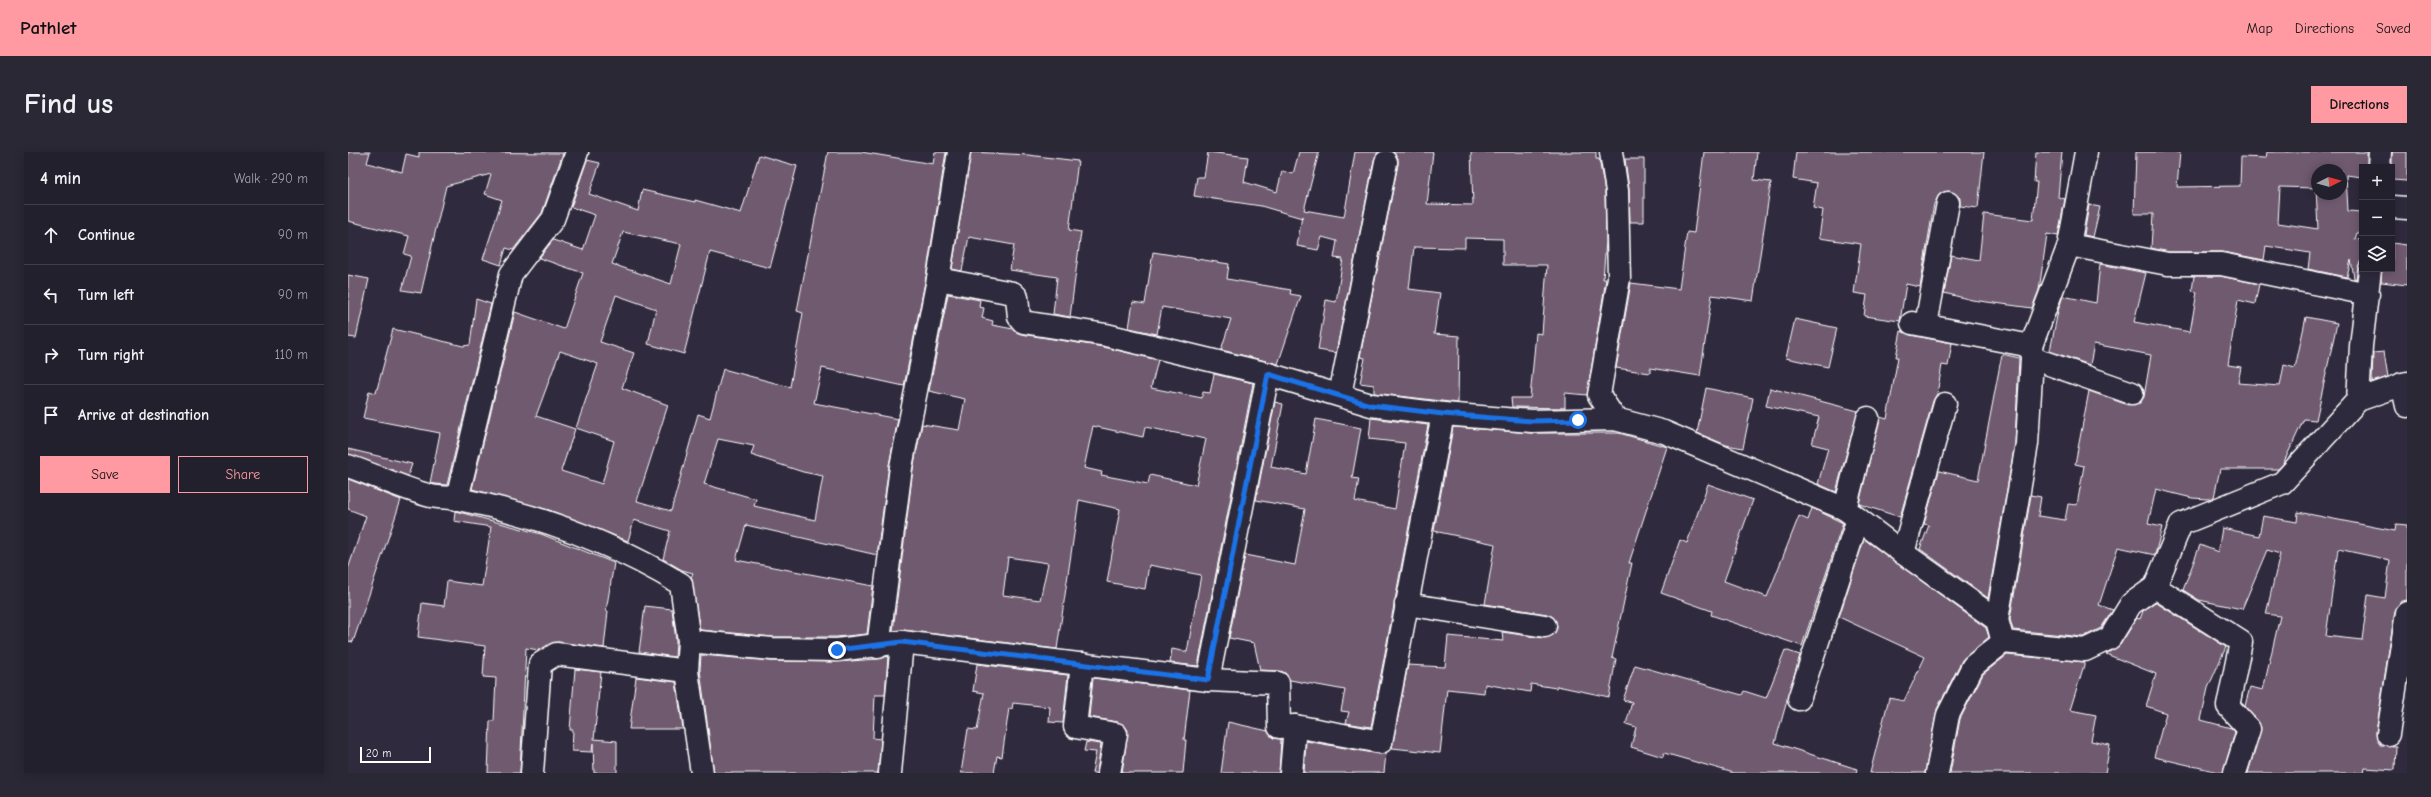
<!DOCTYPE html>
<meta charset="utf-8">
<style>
:root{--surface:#23202e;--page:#2b2836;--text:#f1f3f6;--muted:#a3a3aa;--line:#403e4a;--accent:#ff9aa2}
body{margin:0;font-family:"Comic Neue",sans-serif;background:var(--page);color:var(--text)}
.controls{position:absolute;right:12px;top:12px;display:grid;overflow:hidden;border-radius:0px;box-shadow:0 2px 10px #0003}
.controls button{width:36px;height:36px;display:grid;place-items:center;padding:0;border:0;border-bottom:1px solid var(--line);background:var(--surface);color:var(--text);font:20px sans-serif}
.compass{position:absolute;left:1963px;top:12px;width:36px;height:36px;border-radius:50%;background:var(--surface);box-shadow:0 2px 10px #0003;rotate:84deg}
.scale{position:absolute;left:12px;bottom:10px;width:71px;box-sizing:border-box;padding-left:4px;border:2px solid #fff;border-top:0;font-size:11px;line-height:14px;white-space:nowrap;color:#fff;-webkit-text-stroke:3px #2f2a3d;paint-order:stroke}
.stop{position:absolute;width:12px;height:12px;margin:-9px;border:3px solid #1a73e8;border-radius:50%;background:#fff}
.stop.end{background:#1a73e8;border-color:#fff;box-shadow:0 1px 4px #0008}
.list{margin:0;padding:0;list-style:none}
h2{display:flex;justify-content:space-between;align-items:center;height:52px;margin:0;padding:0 16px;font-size:17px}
h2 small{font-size:13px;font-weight:400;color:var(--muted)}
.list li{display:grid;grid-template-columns:26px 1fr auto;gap:12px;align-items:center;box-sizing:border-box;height:60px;padding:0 16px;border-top:1px solid var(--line)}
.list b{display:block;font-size:15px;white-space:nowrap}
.list em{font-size:13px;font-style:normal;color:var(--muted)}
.actions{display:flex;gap:8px;padding:12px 16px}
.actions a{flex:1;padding:9px 0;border:1px solid var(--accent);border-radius:0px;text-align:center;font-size:14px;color:var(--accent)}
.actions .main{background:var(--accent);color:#111}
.icon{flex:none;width:22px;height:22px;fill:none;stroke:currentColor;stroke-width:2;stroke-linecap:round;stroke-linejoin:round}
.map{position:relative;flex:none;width:2059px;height:621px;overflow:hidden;border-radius:0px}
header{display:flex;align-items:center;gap:24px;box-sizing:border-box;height:56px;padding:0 20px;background:var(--accent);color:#111}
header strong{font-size:19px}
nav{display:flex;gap:22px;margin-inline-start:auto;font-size:14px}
.intro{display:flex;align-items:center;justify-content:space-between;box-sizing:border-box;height:96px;padding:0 24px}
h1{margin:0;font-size:28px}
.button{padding:10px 18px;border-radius:0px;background:var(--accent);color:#111;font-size:14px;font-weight:700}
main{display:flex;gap:24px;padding:0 24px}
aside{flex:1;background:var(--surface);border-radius:0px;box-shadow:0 2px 10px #0003}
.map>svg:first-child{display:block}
.building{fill:#6f5a70;stroke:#fff;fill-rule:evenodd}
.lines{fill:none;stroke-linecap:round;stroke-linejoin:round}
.minor-casing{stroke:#fff;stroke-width:25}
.minor{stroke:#2f2a3d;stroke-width:22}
.route{stroke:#1a73e8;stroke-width:5}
</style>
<header>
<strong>Pathlet</strong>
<nav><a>Map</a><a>Directions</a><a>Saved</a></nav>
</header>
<div class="intro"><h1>Find us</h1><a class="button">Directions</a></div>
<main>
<aside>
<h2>4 min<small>Walk · 290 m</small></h2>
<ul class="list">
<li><svg class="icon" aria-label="ahead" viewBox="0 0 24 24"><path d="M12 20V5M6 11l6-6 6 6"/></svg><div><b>Continue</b></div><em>90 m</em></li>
<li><svg class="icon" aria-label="left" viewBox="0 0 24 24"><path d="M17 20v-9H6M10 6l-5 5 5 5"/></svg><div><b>Turn left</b></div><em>90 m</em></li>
<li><svg class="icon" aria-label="right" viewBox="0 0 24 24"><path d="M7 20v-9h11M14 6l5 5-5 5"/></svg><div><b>Turn right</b></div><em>110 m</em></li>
<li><svg class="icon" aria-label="arrive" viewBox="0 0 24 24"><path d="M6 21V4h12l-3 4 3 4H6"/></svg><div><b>Arrive at destination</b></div></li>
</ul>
<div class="actions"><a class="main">Save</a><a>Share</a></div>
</aside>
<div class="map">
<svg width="2059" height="621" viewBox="0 0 2059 621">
<rect width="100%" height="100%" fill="#2f2a3d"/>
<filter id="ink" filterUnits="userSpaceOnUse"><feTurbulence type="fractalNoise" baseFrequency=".025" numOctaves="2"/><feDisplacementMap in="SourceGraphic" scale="8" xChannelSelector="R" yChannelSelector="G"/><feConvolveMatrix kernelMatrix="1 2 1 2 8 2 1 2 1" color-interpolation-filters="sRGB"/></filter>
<g filter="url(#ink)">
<g class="building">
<path d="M 0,0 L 22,0 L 19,11 L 54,20 L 58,2 L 71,5 L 71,0 L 215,1 L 194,61 L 165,98 L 158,96 L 153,113 L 135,107 L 154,48 L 137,42 L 143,22 L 98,34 L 73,141 L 54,138 L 63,104 L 56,102 L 61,84 L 0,69 Z"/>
<path d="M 480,0 L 513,0 L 585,12 L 587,0 L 598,0 L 578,125 L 556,234 L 474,216 L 466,251 L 550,267 L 541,313 L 529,403 L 398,373 L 388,408 L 525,434 L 519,482 L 488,485 L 425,485 L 352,478 L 343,425 L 345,421 L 334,418 L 315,407 L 322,379 L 286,368 L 280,389 L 201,358 L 124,337 L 167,160 L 216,177 L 235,121 L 191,106 L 205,88 L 235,98 L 247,63 L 223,55 L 239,8 L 252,11 L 241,42 L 290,59 L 294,38 L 347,50 L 347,48 L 393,61 L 411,3 L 449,14 L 422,116 L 362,100 L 336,202 L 300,192 L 308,157 L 268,143 L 252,190 L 286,201 L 274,236 L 320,253 L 289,349 L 323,359 L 350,262 L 362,266 L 375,217 L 442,235 L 455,161 L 449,159 ZM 275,80 L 333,92 L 323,132 L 264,112 ZM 212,199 L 250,212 L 228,276 L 266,289 L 254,332 L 213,319 L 227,277 L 188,264 ZM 370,287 L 406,294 L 403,303 L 455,320 L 475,324 L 467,368 L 406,354 L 408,347 L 356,332 Z"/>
<path d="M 623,0 L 680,3 L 730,9 L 721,78 L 733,80 L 722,165 L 705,162 L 709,125 L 662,118 L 666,93 L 621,85 L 614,119 L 604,117 Z"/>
<path d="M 860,0 L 900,5 L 896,30 L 929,40 L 934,19 L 945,22 L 951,0 L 971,0 L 956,58 L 996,65 L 1007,0 L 1031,0 L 1026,8 L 988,201 L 970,198 L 978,148 L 988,150 L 995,107 L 986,106 L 989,89 L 974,85 L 970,98 L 949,94 L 954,64 L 954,66 L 913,54 L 846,44 L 849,25 L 856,25 Z"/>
<path d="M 1045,0 L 1085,0 L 1079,52 L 1125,53 L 1123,0 L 1248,0 L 1248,7 L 1251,7 L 1257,40 L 1258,89 L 1255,127 L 1258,127 L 1239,243 L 1217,241 L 1217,256 L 1164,255 L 1163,246 L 1182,246 L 1188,181 L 1194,182 L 1199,113 L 1155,113 L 1155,87 L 1117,86 L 1117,96 L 1066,95 L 1061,137 L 1092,141 L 1086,182 L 1111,184 L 1110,251 L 1026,241 L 1026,233 L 1012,231 L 1017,206 L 1012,205 L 1050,12 L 1050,6 Z"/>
<path d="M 1356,0 L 1409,0 L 1406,28 L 1423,30 L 1405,149 L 1364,143 L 1352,224 L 1302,216 L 1302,221 L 1268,216 L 1283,131 L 1331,137 L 1339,80 L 1346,81 Z"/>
<path d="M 1448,0 L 1636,0 L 1630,56 L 1612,54 L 1612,46 L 1602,39 L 1591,43 L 1586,52 L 1572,135 L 1558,132 L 1552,169 L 1516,164 L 1519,143 L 1506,141 L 1513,92 L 1471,86 L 1475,58 L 1465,56 L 1469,31 L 1445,27 Z"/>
<path d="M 1688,0 L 1714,0 L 1710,45 L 1717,47 L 1710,84 L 1699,82 L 1691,138 L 1684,156 L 1624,148 L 1596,141 L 1603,103 L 1631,108 L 1636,62 L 1685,68 L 1689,30 L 1686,30 Z"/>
<path d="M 1788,0 L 1832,0 L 1829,35 L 1892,34 L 1893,5 L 1918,6 L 1919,0 L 2019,0 L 2019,15 L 2014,15 L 2014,25 L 1998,23 L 2000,59 L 2014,60 L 2012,81 L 2009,81 L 2007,87 L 2014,88 L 2014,108 L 2010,115 L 2008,127 L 2006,126 L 2003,108 L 1999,125 L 1960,117 L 1962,101 L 1918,94 L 1916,108 L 1875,100 L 1821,100 L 1803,96 L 1805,62 L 1786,62 ZM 1969,18 L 1993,18 L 1993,42 L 1969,42 ZM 1932,35 L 1968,36 L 1970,77 L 1930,71 Z"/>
<path d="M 2044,0 L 2059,0 L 2059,29 L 2044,28 Z"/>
<path d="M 1277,7 L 1296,7 L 1296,70 L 1282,70 L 1281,37 Z"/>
<path d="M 1741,53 L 1752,55 L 1745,85 L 1736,83 Z"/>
<path d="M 2044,91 L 2059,93 L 2059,133 L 2033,130 L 2034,117 L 2044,117 Z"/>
<path d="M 805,100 L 881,112 L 879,127 L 943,138 L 942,142 L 953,144 L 930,212 L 873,198 L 883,167 L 814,155 L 809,182 L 781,176 L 785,150 L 797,152 Z"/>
<path d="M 1752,112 L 1798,121 L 1786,170 L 1842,180 L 1849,140 L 1844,139 L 1846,124 L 1872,124 L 1911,132 L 1907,152 L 1890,148 L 1880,213 L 1893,215 L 1890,231 L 1932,234 L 1936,213 L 1947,216 L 1958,165 L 1989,171 L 1968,268 L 1956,267 L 1935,312 L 1930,317 L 1872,317 L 1866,345 L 1860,347 L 1844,346 L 1808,337 L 1800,372 L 1814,375 L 1807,403 L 1770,395 L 1751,453 L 1765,458 L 1753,476 L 1735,485 L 1665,478 L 1662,467 L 1683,343 L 1693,345 L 1690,364 L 1717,368 L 1720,352 L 1729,353 L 1736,314 L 1727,312 L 1741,239 L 1780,253 L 1792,251 L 1796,245 L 1803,203 L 1746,192 L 1742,213 L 1702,199 L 1710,159 L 1715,144 L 1748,151 Z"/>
<path d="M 0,123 L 21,127 L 8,186 L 0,185 Z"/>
<path d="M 600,142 L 632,148 L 631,155 L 636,156 L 634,166 L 645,169 L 644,173 L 665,177 L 673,182 L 756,195 L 810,208 L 803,236 L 854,246 L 855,240 L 862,241 L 866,222 L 905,231 L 850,514 L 822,511 L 824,497 L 839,500 L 853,423 L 801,413 L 797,437 L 759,430 L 772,357 L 731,348 L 709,497 L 555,478 L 545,479 L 565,317 L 574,272 L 611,278 L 617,247 L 581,239 ZM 745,274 L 795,285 L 797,275 L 858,287 L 848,333 L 802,323 L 800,332 L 753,323 L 754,320 L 736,316 ZM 660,405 L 700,411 L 692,448 L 655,443 Z"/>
<path d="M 128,147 L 143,152 L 99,333 L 86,332 L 82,331 L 92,281 L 15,266 L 21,239 L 28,241 L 45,177 L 115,194 L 122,193 Z"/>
<path d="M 1447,167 L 1489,176 L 1480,215 L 1438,206 Z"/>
<path d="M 1553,179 L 1562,183 L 1604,191 L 1600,214 L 1594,213 L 1589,242 L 1585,249 L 1552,365 L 1511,352 L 1532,265 L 1539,267 L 1550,205 L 1548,205 Z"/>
<path d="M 2036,200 L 2040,225 L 2024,230 L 2025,201 Z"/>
<path d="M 1654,202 L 1671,206 L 1667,291 L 1640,446 L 1572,397 L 1581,373 L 1576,372 L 1591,319 L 1630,328 Z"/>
<path d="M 1358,236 L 1405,246 L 1395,296 L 1378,293 L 1349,281 Z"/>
<path d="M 1422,236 L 1510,259 L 1488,340 L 1470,332 L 1480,296 L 1464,292 L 1471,265 L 1418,254 Z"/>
<path d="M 927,250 L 935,252 L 923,315 L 958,322 L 968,267 L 1013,276 L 1004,326 L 1011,327 L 1007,349 L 1047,357 L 1057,291 L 1021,287 L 1023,266 L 1080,273 L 1023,575 L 998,571 L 1001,560 L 993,559 L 997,538 L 942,528 L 937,521 L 931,519 L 912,518 L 906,491 L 881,486 L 897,403 L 947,413 L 957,357 L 908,348 Z"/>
<path d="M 1105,275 L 1183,281 L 1271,281 L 1319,295 L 1281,411 L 1284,411 L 1264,506 L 1268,507 L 1261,545 L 1209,534 L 1208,536 L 1183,532 L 1182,540 L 1137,532 L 1136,541 L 1099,537 L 1092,601 L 1044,596 L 1060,513 L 1097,515 L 1100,484 L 1155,489 L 1154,480 L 1195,486 L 1206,482 L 1209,476 L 1208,469 L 1199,462 L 1137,452 L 1147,392 L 1086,379 Z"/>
<path d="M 0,297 L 64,312 L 60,324 L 0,302 Z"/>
<path d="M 0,327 L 53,348 L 5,490 L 0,489 L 0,417 L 18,364 L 0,357 Z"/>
<path d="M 1360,332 L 1405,348 L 1376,429 L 1419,445 L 1451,364 L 1460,368 L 1464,356 L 1495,371 L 1454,494 L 1363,463 L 1364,459 L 1313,441 L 1332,388 L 1339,391 Z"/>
<path d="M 107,359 L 193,382 L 266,411 L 258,459 L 260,459 L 256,496 L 210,490 L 191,498 L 178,496 L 172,621 L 140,621 L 142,569 L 146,569 L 148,526 L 135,525 L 137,494 L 70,485 L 74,451 L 96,454 L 99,429 L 134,434 L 143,375 L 106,369 Z"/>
<path d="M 1950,360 L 2047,379 L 2048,372 L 2059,373 L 2059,448 L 2053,449 L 2047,459 L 2028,580 L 2032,593 L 2048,594 L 2047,618 L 2017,616 L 2016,621 L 1900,621 L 1913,575 L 1897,554 L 1902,535 L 1915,538 L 1932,464 L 1918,462 L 1932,402 L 1919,398 L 1894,457 L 1851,448 L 1835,438 L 1852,393 L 1870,400 L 1874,376 L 1911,384 L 1915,364 L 1949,370 ZM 1990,397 L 2042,408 L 2037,446 L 2020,443 L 2014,488 L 1978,484 Z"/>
<path d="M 1516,387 L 1638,476 L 1641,485 L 1614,508 L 1589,557 L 1577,621 L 1522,621 L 1541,546 L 1556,549 L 1577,505 L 1491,465 Z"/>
<path d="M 1807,450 L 1878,495 L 1860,536 L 1853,568 L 1883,576 L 1887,580 L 1875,621 L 1806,605 L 1818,561 L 1798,554 L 1808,522 L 1758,502 L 1772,493 L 1789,466 L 1792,467 L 1795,459 Z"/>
<path d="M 297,454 L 324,457 L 328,489 L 327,505 L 291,500 Z"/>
<path d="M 1437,498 L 1452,503 L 1427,591 L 1509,617 L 1508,621 L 1386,621 L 1316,601 L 1315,605 L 1283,595 L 1288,575 L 1278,572 L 1284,550 L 1275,548 L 1287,513 L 1394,543 L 1396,539 L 1418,546 Z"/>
<path d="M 353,503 L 423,509 L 489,510 L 529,507 L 540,504 L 537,543 L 527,543 L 525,586 L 533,587 L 530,621 L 366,621 L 352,518 Z"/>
<path d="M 1659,503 L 1737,510 L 1722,558 L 1748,563 L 1743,589 L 1762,593 L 1757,621 L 1602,621 L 1612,567 L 1635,522 Z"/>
<path d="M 629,512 L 720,523 L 715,571 L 701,570 L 702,555 L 665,551 L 664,557 L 661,556 L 654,605 L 649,604 L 646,621 L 613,621 L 620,577 L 629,578 L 636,541 L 625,539 Z"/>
<path d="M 227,517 L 253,520 L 246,587 L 269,589 L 269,621 L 246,621 L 245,591 L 244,600 L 224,599 L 225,578 L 222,578 Z"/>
<path d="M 288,525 L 328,530 L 335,577 L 281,577 Z"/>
<path d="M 745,526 L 842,538 L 836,588 L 838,588 L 835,621 L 774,621 L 780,578 L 770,570 L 741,565 Z"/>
<path d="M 880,570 L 920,579 L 925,586 L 933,587 L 931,621 L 873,621 Z"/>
<path d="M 958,589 L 1031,602 L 1038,601 L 1036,621 L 956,621 Z"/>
<path d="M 738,590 L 753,592 L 749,621 L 744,621 L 748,600 L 736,599 Z"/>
</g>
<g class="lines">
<g class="minor-casing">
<g id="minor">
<path d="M 1263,0 L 1269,39 L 1271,126 L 1251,243 L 1267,267"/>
<path d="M 2031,15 L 2032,0"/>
<path d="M 2044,55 L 2059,56"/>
<path d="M 1721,93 L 1820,112 L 1873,112 L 2020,142"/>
<path d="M 590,127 L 665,141 L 669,145 L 671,165 L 675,170 L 758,183 L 920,222 L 1023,253 L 1095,262 L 1184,269 L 1267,267 L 1316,280 L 1497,357 L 1555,401 L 1649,468 L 1655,490"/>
<path d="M 1564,171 L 1683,194"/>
<path d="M 1578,173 L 1600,51"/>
<path d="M 1684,206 L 1784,241"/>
<path d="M 2054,232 L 2059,254"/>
<path d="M 992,243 L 1038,10"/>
<path d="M 2010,248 L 2013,194 L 2022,117"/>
<path d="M 0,314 C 27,323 55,337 83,344 C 92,346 101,345 110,347 C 188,362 265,391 333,432 L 341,489 L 339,519 L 354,621"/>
<path d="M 109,347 L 163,122 L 205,67 L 229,0"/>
<path d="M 1497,357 L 1520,266"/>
<path d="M 1555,401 L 1597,252"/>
<path d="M 1807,435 L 1893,490 L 1880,554 L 1901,577 L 1887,621"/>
<path d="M 1058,452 L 1197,474"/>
<path d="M 1649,468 L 1679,292 L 1684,206 L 1683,194 L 1721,93 L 1738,0"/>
<path d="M 341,489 L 424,497 L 489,498 L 554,490 L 860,528 L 930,531 L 931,575 L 947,574 L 1033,590 L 1095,262"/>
<path d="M 530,495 L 553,315 L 590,127 L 611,0"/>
<path d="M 734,512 L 727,575 L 768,582 L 761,621"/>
<path d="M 860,528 L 920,222"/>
<path d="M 1451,547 L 1510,367"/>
<path d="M 2040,582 L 2059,461"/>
<path d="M 184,621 L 192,512 L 208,502 L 339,519"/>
<path d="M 542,621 L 554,490"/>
<path d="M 943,621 L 947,574"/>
<path d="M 1589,621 L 1600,563 L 1625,514 L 1655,490 L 1737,498 L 1762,486 L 1783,452 L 1807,435 L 1833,372 L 1934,331 L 2010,248 L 2059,231"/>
</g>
</g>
<use href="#minor" class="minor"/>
</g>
</g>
<g class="lines" filter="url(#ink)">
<path class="route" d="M 489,498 L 554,490 L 860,528 L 920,222 L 1022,253 L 1095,262 L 1184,269 L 1230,268"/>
</g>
</svg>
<div class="controls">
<button>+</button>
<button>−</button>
<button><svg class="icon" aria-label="layers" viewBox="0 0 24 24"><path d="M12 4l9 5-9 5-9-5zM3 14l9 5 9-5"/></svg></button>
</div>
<svg class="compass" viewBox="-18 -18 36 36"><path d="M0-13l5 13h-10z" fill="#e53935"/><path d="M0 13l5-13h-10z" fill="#a3a3aa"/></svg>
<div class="scale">20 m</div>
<div class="stop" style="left:1230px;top:268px"></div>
<div class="stop end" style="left:489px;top:498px"></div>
</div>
</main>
